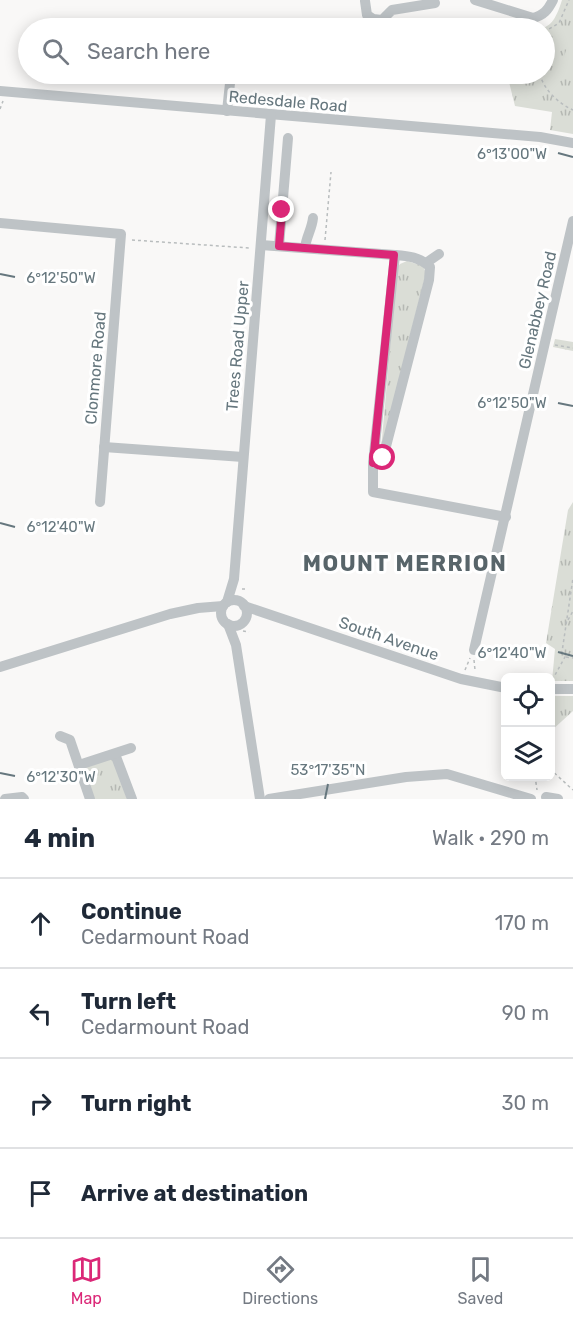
<!DOCTYPE html>
<meta charset="utf-8">
<style>
:root{--surface:#fff;--page:#f2f2f3;--text:#1f2937;--muted:#747a83;--line:#e0e1e3;--accent:#db2777}
body{margin:0;font-family:Rubik,sans-serif;background:var(--page);color:var(--text)}
.controls{position:absolute;right:18px;bottom:18px;display:grid;overflow:hidden;border-radius:9px;box-shadow:0 3px 15px #0003}
.controls button{width:54px;height:54px;display:grid;place-items:center;padding:0;border:0;border-bottom:2px solid var(--line);background:var(--surface);color:var(--text);font:30px sans-serif}
.stop{position:absolute;width:18px;height:18px;margin:-14px;border:4px solid #db2777;border-radius:50%;background:#fff}
.stop.end{background:#db2777;border-color:#fff;box-shadow:0 2px 6px #0008}
.list{margin:0;padding:0;list-style:none}
h2{display:flex;justify-content:space-between;align-items:center;height:78px;margin:0;padding:0 24px;font-size:26px}
h2 small{font-size:20px;font-weight:400;color:var(--muted)}
.list li{display:grid;grid-template-columns:39px 1fr auto;gap:18px;align-items:center;box-sizing:border-box;height:90px;padding:0 24px;border-top:2px solid var(--line)}
.list b{display:block;font-size:22px;white-space:nowrap}
.list p{margin:0;font-size:20px;white-space:nowrap;color:var(--muted)}
.list em{font-size:20px;font-style:normal;color:var(--muted)}
.icon{flex:none;width:33px;height:33px;fill:none;stroke:currentColor;stroke-width:2;stroke-linecap:round;stroke-linejoin:round}
.map{position:relative;flex:none;width:573px;height:799px;overflow:hidden}
.search{position:absolute;background:var(--surface);box-shadow:0 3px 15px #0003;left:18px;right:18px;top:18px;height:66px;display:flex;align-items:center;gap:15px;box-sizing:border-box;padding:0 21px;border-radius:33px;color:var(--muted);font-size:22px}
.sheet{height:438px;background:var(--surface)}
nav{display:flex;justify-content:space-around;align-items:center;box-sizing:border-box;height:84px;border-top:2px solid var(--line);background:var(--surface);font-size:16px;color:var(--muted)}
nav a{display:grid;justify-items:center;gap:3px}
nav .on{color:var(--accent)}
.map>svg:first-child{display:block}
.grass{fill:url(#grass-tufts)}
.pitch{fill:#daddd6}
.lines{fill:none;stroke-linecap:round;stroke-linejoin:round}
.path{stroke:#b9bdbe;stroke-width:1.5;stroke-dasharray:3 3;stroke-linecap:butt}
.minor{stroke:#bec3c6;stroke-width:10}
.route{stroke:#db2777;stroke-width:8}
.ticks{fill:none;stroke:#66777e;stroke-width:2}
.labels{text-anchor:middle;stroke-width:6;stroke-linejoin:round;paint-order:stroke}
.street-label{font-size:16px;fill:#66777e;stroke:#fff}
.district-label{font-size:22px;font-weight:bold;letter-spacing:1.5px;fill:#58656a;stroke:#fff}
.ticks-label{font-size:15px;text-anchor:middle;fill:#66777e;stroke:#fff;stroke-width:6;stroke-linejoin:round;paint-order:stroke}
</style>
<div class="map">
<svg width="573" height="799" viewBox="0 0 573 799">
<defs>
<pattern id="grass-tufts" width="24" height="20" patternUnits="userSpaceOnUse" patternTransform="scale(1.5)"><rect width="24" height="20" fill="#daddd6"/><path d="M3 7l-1-3M5 7V3M7 7l1-3M15 17l-1-3M17 17v-4M19 17l1-3" fill="none" stroke="#b5b8b3"/></pattern>
</defs>
<rect width="100%" height="100%" fill="#f9f8f7"/>
<g class="grass">
<path d="M 562,0 L 573,0 L 573,134 L 550,130 L 552,112 L 515,106 L 507,74 L 544,74 L 544,28 L 508,28 L 509,20 C 540,31 551,36 562,0 Z"/>
<path d="M 407,261 L 423,266 L 426,273 L 381,450 L 397,268 L 400,264 Z"/>
<path d="M 555,339 L 573,342 L 573,351 L 553,347 Z"/>
<path d="M 573,502 L 573,681 L 552,681 L 555,649 L 546,643 L 568,510 Z"/>
<path d="M 551,696 L 573,696 L 573,711 L 551,731 Z"/>
<path d="M 113,757 L 127,799 L 94,799 L 84,768 Z"/>
</g>
<path class="pitch" d="M 573,28 L 573,66 L 562,63 Z"/>
<g class="lines">
<g class="path">
<path d="M 544,32 L 559,23 L 569,0"/>
<path d="M 540,74 C 543,89 559,104 573,110"/>
<path d="M 0,109 L 3,101"/>
<path d="M 132,240 L 249,248"/>
<path d="M 325,240 L 331,172"/>
<path d="M 555,345 L 573,348"/>
<path d="M 242,589 L 247,589"/>
<path d="M 568,620 L 573,611"/>
<path d="M 243,631 L 249,632"/>
<path d="M 566,657 L 573,658"/>
<path d="M 474,660 L 475,670"/>
<path d="M 465,670 L 470,658"/>
<path d="M 551,679 L 555,675 L 565,657 L 562,652 L 573,578"/>
<path d="M 550,769 L 573,790"/>
<path d="M 535,776 L 537,790"/>
</g>
<g class="minor">
<path d="M 475,0 L 533,18 C 544,15 548,10 553,0"/>
<path d="M 365,1 L 367,15 L 373,19 L 382,20 L 392,10 L 435,3"/>
<path d="M 0,91 L 540,137 L 573,143"/>
<path d="M 227,111 L 231,74"/>
<path d="M 0,223 L 121,234 L 100,502"/>
<path d="M 261,245 L 395,255 L 373,463 L 373,492 L 506,517"/>
<path d="M 279,246 L 288,138"/>
<path d="M 305,248 C 306,237 312,229 313,218"/>
<path d="M 426,263 L 439,254"/>
<path d="M 104,447 L 243,457"/>
<path d="M 373,463 L 380,463 L 383,458 L 429,280 L 430,267 C 420,257 408,256 395,255"/>
<circle cx="234" cy="613" r="13"/>
<path d="M 227,602 L 234,579 L 271,115"/>
<path d="M 244,606 L 461,679 L 506,688"/>
<path d="M 228,624 L 236,645 L 260,799"/>
<path d="M 474,650 L 573,221"/>
<path d="M 0,667 L 170,614 L 198,608 L 223,606"/>
<path d="M 550,689 L 573,689"/>
<path d="M 60,736 L 70,740 L 90,799"/>
<path d="M 115,754 L 132,799"/>
<path d="M 79,765 L 131,748"/>
<path d="M 546,797 L 558,799"/>
<path d="M 5,799 L 22,797 L 24,799"/>
<path d="M 269,799 L 406,777 L 447,774 L 531,799"/>
</g>
</g>
<g class="lines">
<path class="route" d="M 282,210 L 279,246 L 394,255 L 373,463 L 380,463 L 383,458"/>
</g>
<path class="ticks" d="M 558,153 L 573,157M 0,274 L 15,277M 558,403 L 573,406M 0,523 L 15,527M 558,652 L 573,656M 0,773 L 15,776M 325,799 L 328,784"/>
<g class="labels">
<g class="street-label">
<text transform="translate(288 101) rotate(5)" y="6">Redesdale Road</text>
<text transform="translate(537 310) rotate(-77)" y="6">Glenabbey Road</text>
<text transform="translate(237 346) rotate(-85)" y="6">Trees Road Upper</text>
<text transform="translate(95 368) rotate(-85)" y="6">Clonmore Road</text>
<text transform="translate(389 638) rotate(19)" y="6">South Avenue</text>
</g>
<g class="district-label">
<text x="405" y="571">MOUNT MERRION</text>
</g>
</g>
<g class="ticks-label">
<text x="512" y="159">6°13'00"W</text>
<text x="61" y="283">6°12'50"W</text>
<text x="512" y="408">6°12'50"W</text>
<text x="61" y="532">6°12'40"W</text>
<text x="512" y="658">6°12'40"W</text>
<text x="328" y="775">53°17'35"N</text>
<text x="61" y="782">6°12'30"W</text>
</g>
</svg>
<div class="controls">
<button><svg class="icon" aria-label="locate" viewBox="0 0 24 24"><circle cx="12" cy="12" r="6"/><path d="M12 2v4M12 18v4M2 12h4M18 12h4"/></svg></button>
<button><svg class="icon" aria-label="layers" viewBox="0 0 24 24"><path d="M12 4l9 5-9 5-9-5zM3 14l9 5 9-5"/></svg></button>
</div>
<div class="stop" style="left:383px;top:458px"></div>
<div class="stop end" style="left:282px;top:210px"></div>
<div class="search"><svg class="icon" aria-label="search" viewBox="0 0 24 24"><circle cx="10" cy="10" r="6"/><path d="M15 15l6 6"/></svg>Search here</div>
</div>
<section class="sheet">
<h2>4 min<small>Walk · 290 m</small></h2>
<ul class="list">
<li><svg class="icon" aria-label="ahead" viewBox="0 0 24 24"><path d="M12 20V5M6 11l6-6 6 6"/></svg><div><b>Continue</b><p>Cedarmount Road</p></div><em>170 m</em></li>
<li><svg class="icon" aria-label="left" viewBox="0 0 24 24"><path d="M17 20v-9H6M10 6l-5 5 5 5"/></svg><div><b>Turn left</b><p>Cedarmount Road</p></div><em>90 m</em></li>
<li><svg class="icon" aria-label="right" viewBox="0 0 24 24"><path d="M7 20v-9h11M14 6l5 5-5 5"/></svg><div><b>Turn right</b></div><em>30 m</em></li>
<li><svg class="icon" aria-label="arrive" viewBox="0 0 24 24"><path d="M6 21V4h12l-3 4 3 4H6"/></svg><div><b>Arrive at destination</b></div></li>
</ul>
</section>
<nav>
<a class="on"><svg class="icon" aria-label="map" viewBox="0 0 24 24"><path d="M3 6l6-2 6 2 6-2v14l-6 2-6-2-6 2zM9 4v14M15 6v14"/></svg>Map</a>
<a><svg class="icon" aria-label="directions" viewBox="0 0 24 24"><path d="M12 3l9 9-9 9-9-9zM9 14v-3h6M13 9l2 2-2 2"/></svg>Directions</a>
<a><svg class="icon" aria-label="saved" viewBox="0 0 24 24"><path d="M7 4h10v16l-5-4-5 4z"/></svg>Saved</a>
</nav>
